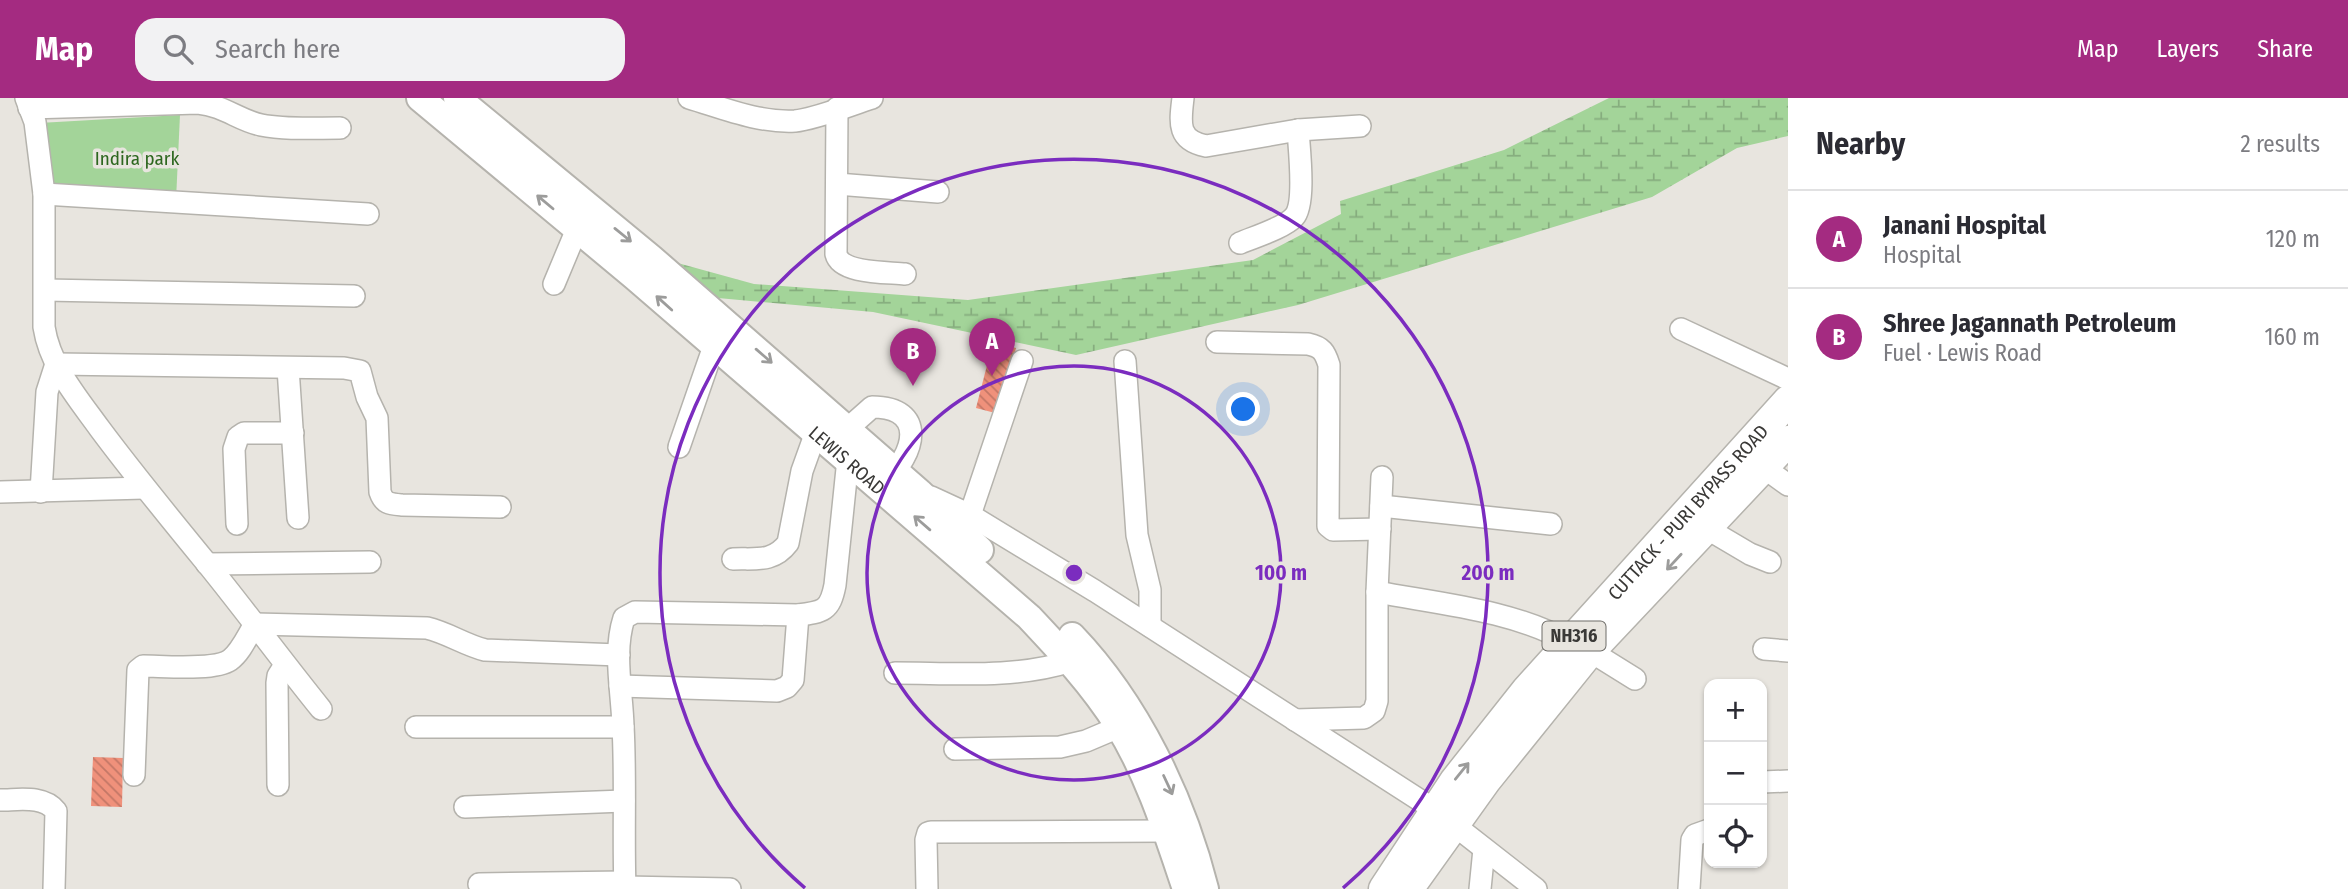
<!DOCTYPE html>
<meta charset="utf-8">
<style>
:root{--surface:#fff;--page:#f2f2f3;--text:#2b2b33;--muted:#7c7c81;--line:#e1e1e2;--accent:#a42b81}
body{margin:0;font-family:"Fira Sans Condensed",sans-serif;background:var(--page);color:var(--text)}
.controls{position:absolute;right:21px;bottom:21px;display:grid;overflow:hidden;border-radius:14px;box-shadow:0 2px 5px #0004}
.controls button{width:63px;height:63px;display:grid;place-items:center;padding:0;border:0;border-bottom:2px solid var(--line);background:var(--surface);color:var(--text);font:35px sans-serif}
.you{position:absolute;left:1244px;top:312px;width:24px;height:24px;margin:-18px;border:5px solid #fff;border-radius:50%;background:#1a73e8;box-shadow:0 0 0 10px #1a73e833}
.badge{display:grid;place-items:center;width:46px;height:46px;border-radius:50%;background:var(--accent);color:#fff;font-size:23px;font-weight:700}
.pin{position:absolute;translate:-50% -58px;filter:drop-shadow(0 2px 4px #0008)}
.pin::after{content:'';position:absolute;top:37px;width:24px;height:21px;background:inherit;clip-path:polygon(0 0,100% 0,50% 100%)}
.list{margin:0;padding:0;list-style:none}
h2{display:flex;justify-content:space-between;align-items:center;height:91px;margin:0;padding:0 28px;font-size:30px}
h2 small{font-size:23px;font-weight:400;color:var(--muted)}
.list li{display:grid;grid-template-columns:46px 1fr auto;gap:21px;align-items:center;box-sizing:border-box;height:98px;padding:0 28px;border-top:2px solid var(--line)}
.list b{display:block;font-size:26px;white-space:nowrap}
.list p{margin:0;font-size:23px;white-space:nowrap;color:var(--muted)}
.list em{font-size:23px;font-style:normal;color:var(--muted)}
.icon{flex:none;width:38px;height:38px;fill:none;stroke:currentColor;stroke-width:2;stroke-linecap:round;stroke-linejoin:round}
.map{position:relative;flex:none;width:1788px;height:791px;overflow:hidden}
header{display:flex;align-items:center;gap:42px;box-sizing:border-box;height:98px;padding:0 35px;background:var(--accent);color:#fff}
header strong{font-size:33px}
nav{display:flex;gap:38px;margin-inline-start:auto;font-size:24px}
.search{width:490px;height:63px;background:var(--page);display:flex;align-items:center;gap:18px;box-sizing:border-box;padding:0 24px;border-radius:21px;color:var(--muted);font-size:26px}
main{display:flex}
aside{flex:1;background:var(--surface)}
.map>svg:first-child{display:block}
.green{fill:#a3d499}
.wetland{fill:url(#wetland-marsh)}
.building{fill:url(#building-back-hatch)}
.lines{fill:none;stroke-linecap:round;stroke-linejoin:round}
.minor-casing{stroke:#b5b3ad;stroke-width:24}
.major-casing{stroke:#b5b3ad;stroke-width:30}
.highway-casing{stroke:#b5b3ad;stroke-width:33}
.minor{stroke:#fff;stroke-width:21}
.major{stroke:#fff;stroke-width:26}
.highway{stroke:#fff;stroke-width:30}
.oneway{stroke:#9c9c9b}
.ring{fill:none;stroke:#7b2cbf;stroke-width:3.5}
.labels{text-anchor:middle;stroke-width:7;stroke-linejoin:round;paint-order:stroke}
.shield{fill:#e8e5df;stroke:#6e6d69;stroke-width:2}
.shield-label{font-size:18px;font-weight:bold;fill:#3a3937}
.park-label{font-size:19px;fill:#2d671f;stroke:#e8e5df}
.street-label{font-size:19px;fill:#3a3937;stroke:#e8e5df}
.centre{fill:#7b2cbf;stroke:#e8e5df;stroke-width:3.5}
.ring-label{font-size:21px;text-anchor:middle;font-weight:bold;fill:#7b2cbf;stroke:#e8e5df;stroke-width:7;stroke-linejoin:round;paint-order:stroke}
</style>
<header>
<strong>Map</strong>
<div class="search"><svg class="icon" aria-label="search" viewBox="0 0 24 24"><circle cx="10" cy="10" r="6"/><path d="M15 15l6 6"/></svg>Search here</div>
<nav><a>Map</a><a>Layers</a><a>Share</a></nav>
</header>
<main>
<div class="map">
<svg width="1788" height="791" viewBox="0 0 1788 791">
<defs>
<pattern id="wetland-marsh" width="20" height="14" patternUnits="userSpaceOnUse" patternTransform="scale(1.75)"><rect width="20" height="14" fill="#a3d499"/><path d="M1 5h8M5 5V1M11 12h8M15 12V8" fill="none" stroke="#86ad7e"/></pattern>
<pattern id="building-back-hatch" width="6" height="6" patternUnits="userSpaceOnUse" patternTransform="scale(1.75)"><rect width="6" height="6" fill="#f0917b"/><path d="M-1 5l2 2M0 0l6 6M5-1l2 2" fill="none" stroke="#c37766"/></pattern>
</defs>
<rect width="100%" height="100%" fill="#e8e5df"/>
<path class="green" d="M 180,17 L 176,102 L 50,97 L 39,25 Z"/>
<path class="wetland" d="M 1609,0 L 1788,0 L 1788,38 L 1737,50 L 1652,99 L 1298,207 L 1076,257 L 873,214 L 718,200 L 674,164 L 754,186 L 968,202 L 1253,162 L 1341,116 L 1340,103 L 1504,52 Z"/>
<g class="building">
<path d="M 993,244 L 1016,250 L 999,316 L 976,310 Z"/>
<path d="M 93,659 L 123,660 L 122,709 L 91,708 Z"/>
</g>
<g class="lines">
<g class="minor-casing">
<g id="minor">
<path d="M 26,0 L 35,24 L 44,96 L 44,229 C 50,268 77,299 100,331 C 135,378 172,423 209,468 C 247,515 283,564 321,611"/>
<path d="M 689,0 C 723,10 759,25 795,23 C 816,21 850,7 872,0"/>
<path d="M 1183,0 C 1180,25 1177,42 1206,48 L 1298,32 L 1360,28"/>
<path d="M 29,10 L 198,5 C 225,8 238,22 261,27 C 286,32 314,30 340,30"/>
<path d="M 837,10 L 836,156 C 841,176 887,174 905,176"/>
<path d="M 837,86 L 938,94"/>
<path d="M 44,96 L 368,116"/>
<path d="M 1240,145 C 1254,139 1284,130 1294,119 C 1306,106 1299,50 1298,32"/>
<path d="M 554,186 L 577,131"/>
<path d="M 45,192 L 354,198"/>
<path d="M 1681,231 L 1788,281"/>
<path d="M 1217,244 L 1308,246 C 1322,249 1325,254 1329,267 L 1328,428 L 1333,432 L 1380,431"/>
<path d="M 1125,263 L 1137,437 L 1150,492 L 1150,528"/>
<path d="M 288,270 L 298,420"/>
<path d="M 837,340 L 872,309 C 928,309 915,357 885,383"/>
<path d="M 679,349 L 714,248"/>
<path d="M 1763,369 L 1788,387"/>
<path d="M 0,394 L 144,390"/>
<path d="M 41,394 L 47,294 L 56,266 L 344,270 L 360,273 L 367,299 L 377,320 L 380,394 C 384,406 390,406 402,407 L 500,409"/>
<path d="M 931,399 L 970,417 L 1095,493 L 1435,712 L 1536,791"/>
<path d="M 1381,408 L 1551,426"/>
<path d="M 970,417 L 1022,263"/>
<path d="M 237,426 L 234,351 L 238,339 L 244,335 L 293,335"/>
<path d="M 1706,430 L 1750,456 L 1770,464"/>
<path d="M 733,461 C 755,460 773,465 788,445 L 802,373 L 816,334"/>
<path d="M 207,466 L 370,464"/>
<path d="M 1377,494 C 1441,506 1512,512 1569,544"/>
<path d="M 1764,551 L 1788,553"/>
<path d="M 1590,553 L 1635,581"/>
<path d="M 895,575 C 953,575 1015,581 1071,563"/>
<path d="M 620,588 L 777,593 L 787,589 L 793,582 L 798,517"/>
<path d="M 1295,622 L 1364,620 L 1374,613 L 1377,603 L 1377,494 L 1382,379"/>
<path d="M 416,629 L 623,629"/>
<path d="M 955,651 L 1060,649 L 1086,643 L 1119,629"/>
<path d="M 134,677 L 138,572 L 143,568 C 163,568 214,573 230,562 C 241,554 248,537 255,526 L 427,530 C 448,535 465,547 485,552 L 619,557"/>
<path d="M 1762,684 L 1788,683"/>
<path d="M 278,687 L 277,585 L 278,578 L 285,567"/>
<path d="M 0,702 C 19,702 43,697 56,713 L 54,791"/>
<path d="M 465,709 L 624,703"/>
<path d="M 479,786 L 625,784"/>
<path d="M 625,789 L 730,791"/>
<path d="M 625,791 C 623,737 626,682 623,628 C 622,593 613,554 624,520 L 635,514 L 798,517 C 823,514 830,513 835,487 L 848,361"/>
<path d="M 927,791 L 926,742 L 928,735 L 931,734 L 1166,733"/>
<path d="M 1480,791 L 1484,751"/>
<path d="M 1689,791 L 1692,742 L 1695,737 L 1709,732"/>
</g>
</g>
<g class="major-casing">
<g id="major">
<path id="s1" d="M 420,0 L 635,179 L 1029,519 C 1061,553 1093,587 1118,627 C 1149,677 1167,735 1186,791"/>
<path d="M 457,0 L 651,160 L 919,394 L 980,452"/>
<path d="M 1072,538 C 1137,606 1182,700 1205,791"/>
</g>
</g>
<g class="highway-casing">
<g id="highway">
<path id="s2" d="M 1384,791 L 1455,683 L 1527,592 L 1788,303"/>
<path d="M 1408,791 L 1486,682 L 1590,553 L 1788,343"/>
</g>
</g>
<use href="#minor" class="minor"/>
<use href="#major" class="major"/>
<use href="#highway" class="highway"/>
</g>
<defs><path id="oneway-shaft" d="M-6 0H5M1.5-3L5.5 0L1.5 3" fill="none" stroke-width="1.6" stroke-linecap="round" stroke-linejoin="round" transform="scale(1.75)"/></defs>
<g class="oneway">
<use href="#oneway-shaft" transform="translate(545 104) rotate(-140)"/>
<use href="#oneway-shaft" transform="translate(623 137) rotate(39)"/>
<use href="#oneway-shaft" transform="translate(664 205) rotate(-138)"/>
<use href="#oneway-shaft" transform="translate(764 258) rotate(41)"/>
<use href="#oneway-shaft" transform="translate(922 425) rotate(-139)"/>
<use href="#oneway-shaft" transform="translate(1674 464) rotate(133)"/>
<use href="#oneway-shaft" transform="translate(1462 673) rotate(-51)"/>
<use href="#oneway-shaft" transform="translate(1168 687) rotate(65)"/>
</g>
<g class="ring">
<circle cx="1074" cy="475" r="207"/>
<path d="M805 790A414 414 0 1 1 1343 790"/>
</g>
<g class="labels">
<rect class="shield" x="1542.5" y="523.5" width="63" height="29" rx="5"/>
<g class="shield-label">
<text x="1574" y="544">NH316</text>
</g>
<g class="park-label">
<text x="137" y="67">Indira park</text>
</g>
<g class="street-label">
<text dy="7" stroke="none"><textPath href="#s1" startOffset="560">LEWIS ROAD</textPath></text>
<text dy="7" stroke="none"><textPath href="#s2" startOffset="485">CUTTACK - PURI BYPASS ROAD</textPath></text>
</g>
</g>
<circle cx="1074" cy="475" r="10" class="centre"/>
<g class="ring-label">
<text x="1281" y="482">100 m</text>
<text x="1488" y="482">200 m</text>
</g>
</svg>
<div class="controls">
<button>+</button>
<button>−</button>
<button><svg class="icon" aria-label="locate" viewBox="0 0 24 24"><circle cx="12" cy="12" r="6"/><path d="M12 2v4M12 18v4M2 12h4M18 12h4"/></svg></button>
</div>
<div class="you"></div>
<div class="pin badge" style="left:992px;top:278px">A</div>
<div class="pin badge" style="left:913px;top:288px">B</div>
</div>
<aside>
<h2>Nearby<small>2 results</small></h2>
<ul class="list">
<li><span class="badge">A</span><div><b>Janani Hospital</b><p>Hospital</p></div><em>120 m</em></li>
<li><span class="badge">B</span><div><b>Shree Jagannath Petroleum</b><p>Fuel · Lewis Road</p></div><em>160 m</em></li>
</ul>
</aside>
</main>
